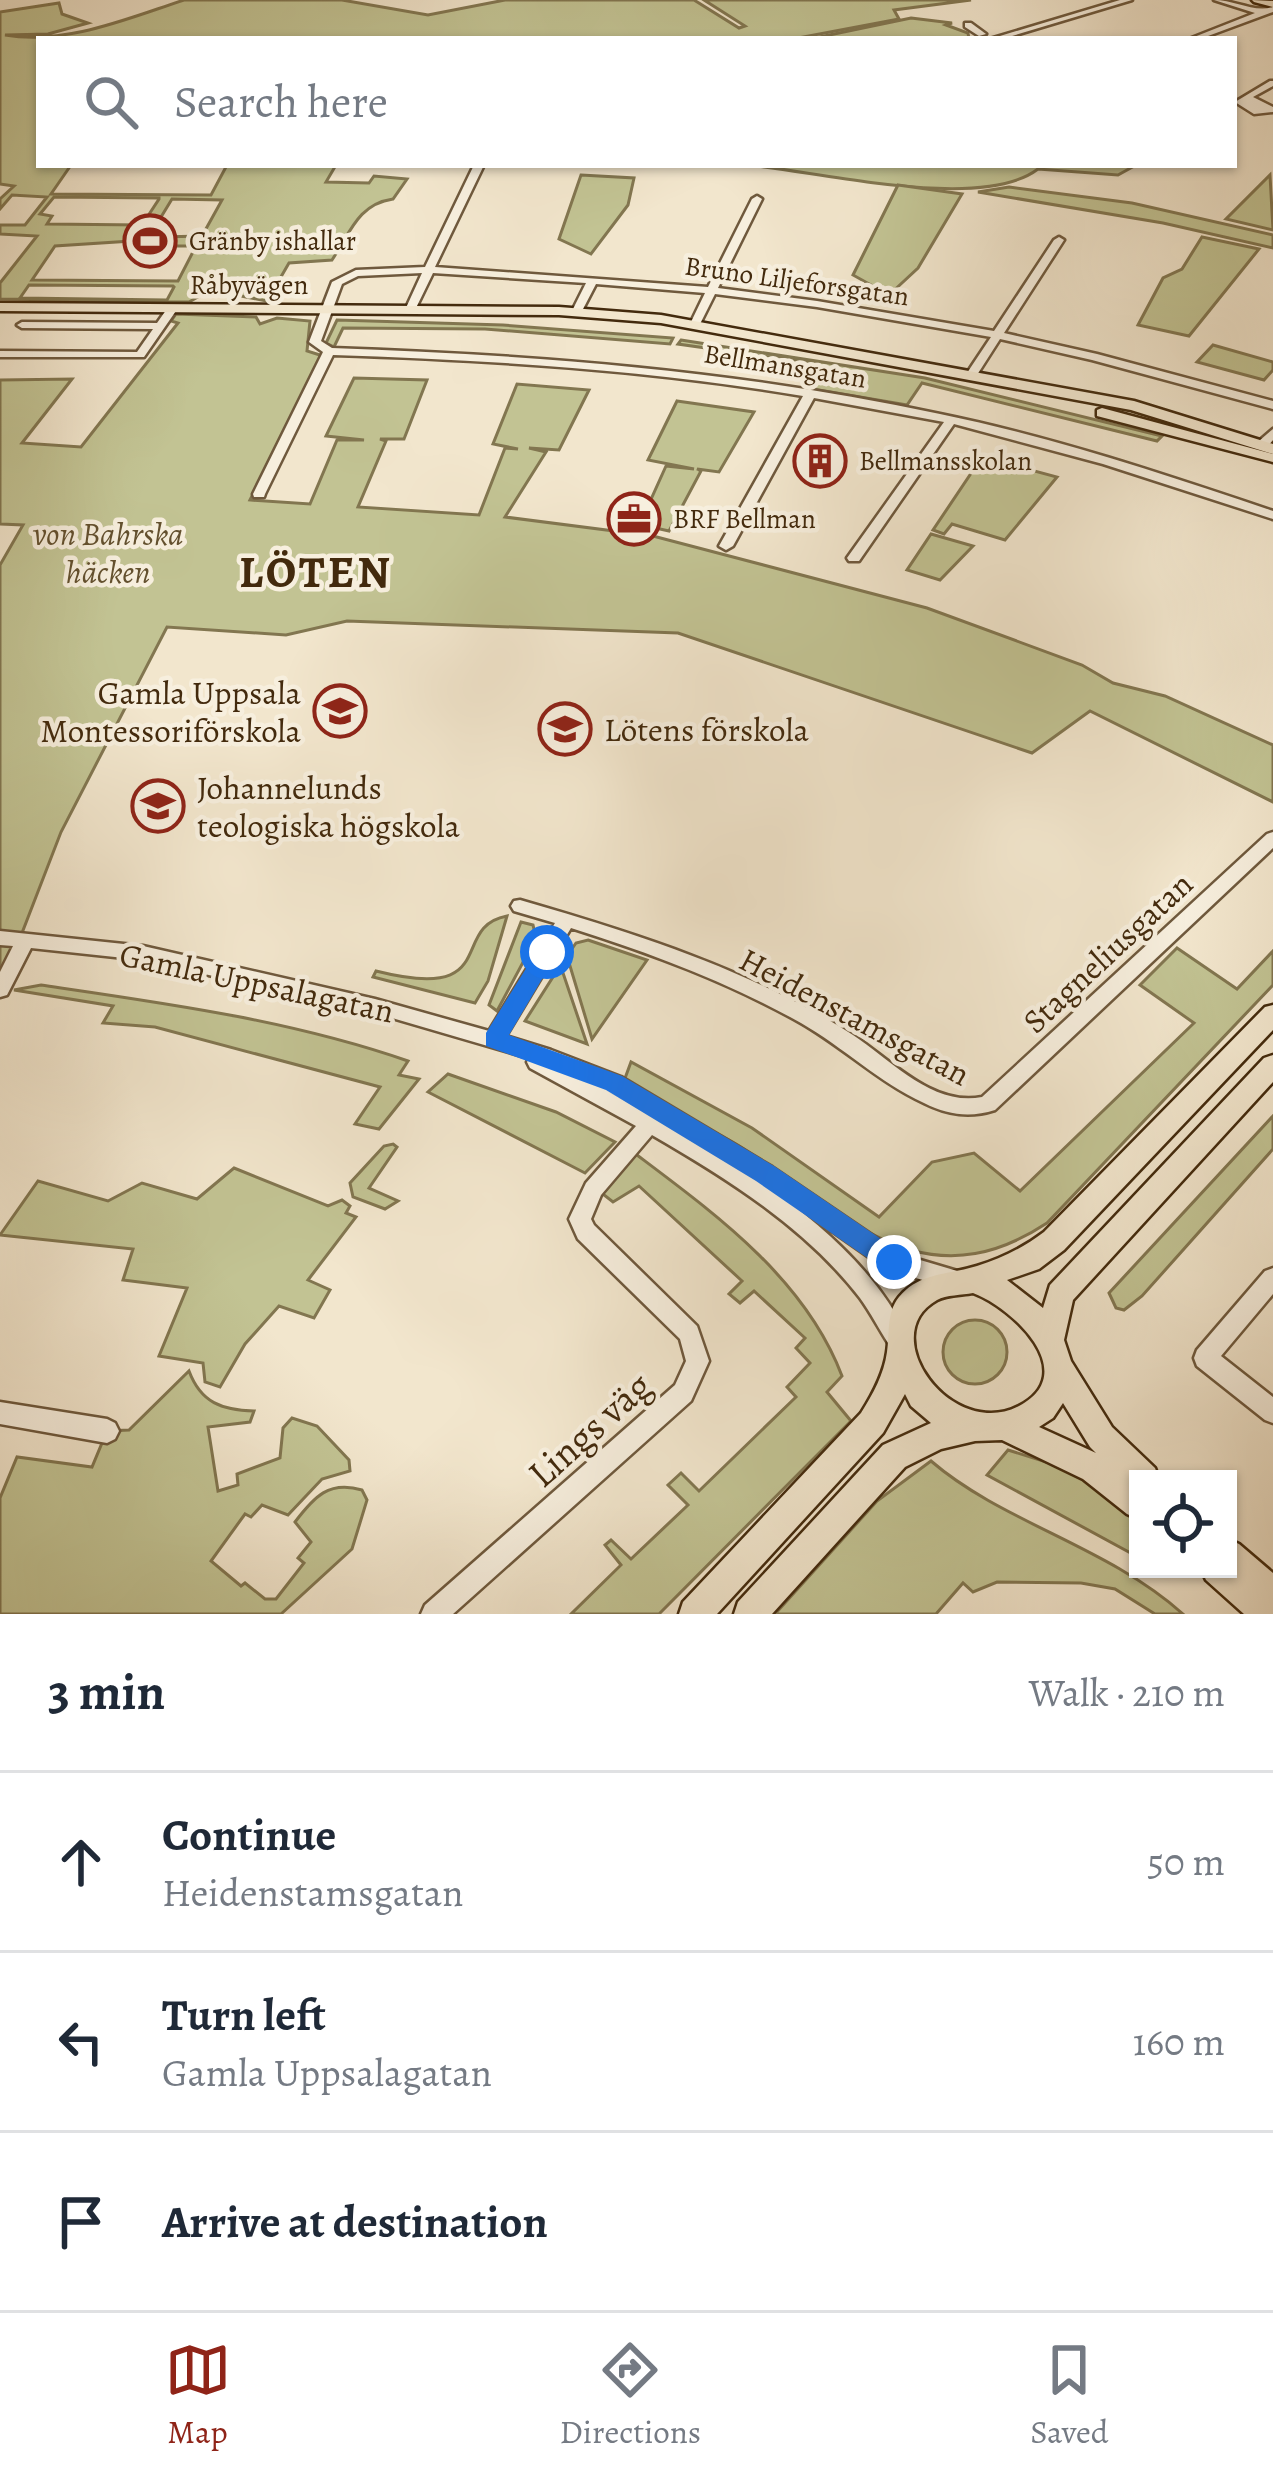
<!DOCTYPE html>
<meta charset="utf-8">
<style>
:root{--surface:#fff;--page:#f2f2f3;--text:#1f2937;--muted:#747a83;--line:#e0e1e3;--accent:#8f2418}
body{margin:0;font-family:Alegreya,serif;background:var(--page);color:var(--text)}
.controls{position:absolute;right:36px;bottom:36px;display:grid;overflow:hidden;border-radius:0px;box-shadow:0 3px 9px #0004}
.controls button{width:108px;height:108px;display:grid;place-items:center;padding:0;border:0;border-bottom:3px solid var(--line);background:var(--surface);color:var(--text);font:60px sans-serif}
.stop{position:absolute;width:36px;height:36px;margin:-27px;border:9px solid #1a73e8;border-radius:50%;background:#fff}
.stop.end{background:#1a73e8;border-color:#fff;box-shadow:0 3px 12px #0008}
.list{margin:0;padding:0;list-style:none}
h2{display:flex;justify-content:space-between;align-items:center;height:156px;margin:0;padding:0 48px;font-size:51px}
h2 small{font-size:39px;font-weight:400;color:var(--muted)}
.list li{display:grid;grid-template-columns:78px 1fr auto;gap:36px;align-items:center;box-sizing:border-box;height:180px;padding:0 48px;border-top:3px solid var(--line)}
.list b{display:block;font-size:45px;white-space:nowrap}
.list p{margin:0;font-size:39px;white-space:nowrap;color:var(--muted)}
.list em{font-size:39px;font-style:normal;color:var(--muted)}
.icon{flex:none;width:66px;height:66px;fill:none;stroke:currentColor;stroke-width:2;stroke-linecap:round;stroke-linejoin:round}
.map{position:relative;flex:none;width:1273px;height:1614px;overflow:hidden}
.search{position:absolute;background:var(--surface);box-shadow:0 3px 9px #0004;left:36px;right:36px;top:36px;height:132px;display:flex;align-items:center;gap:30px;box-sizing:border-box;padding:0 42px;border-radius:0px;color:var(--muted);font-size:45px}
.sheet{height:696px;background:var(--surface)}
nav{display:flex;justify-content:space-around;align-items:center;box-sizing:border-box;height:168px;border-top:3px solid var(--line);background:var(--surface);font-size:33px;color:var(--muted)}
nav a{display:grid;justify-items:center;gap:6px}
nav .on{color:var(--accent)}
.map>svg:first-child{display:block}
.green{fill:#c2c393;stroke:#827650;stroke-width:3;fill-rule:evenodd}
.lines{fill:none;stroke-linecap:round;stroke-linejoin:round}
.minor-casing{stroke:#6f593d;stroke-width:5}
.major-casing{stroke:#432a0d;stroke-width:5}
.minor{fill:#f7efde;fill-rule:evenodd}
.major{fill:#f2e6cd;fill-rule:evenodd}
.route{fill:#1a73e8}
.labels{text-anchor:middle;stroke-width:9;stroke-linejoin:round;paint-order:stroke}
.far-poi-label{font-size:27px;fill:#432a0d;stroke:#f7efde;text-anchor:start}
.far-street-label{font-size:27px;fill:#432a0d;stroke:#f7efde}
.park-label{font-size:33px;font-style:italic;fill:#63502e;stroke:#f7efde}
.poi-label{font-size:33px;fill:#432a0d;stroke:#f7efde;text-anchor:start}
.street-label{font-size:33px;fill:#432a0d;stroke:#f7efde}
.near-street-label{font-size:39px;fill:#432a0d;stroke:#f7efde}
.district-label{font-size:45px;font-weight:bold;letter-spacing:3px;fill:#432a0d;stroke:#f7efde}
</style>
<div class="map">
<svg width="1273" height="1614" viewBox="0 0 1273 1614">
<rect width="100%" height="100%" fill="#f2e6cd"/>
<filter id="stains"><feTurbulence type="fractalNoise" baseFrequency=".00167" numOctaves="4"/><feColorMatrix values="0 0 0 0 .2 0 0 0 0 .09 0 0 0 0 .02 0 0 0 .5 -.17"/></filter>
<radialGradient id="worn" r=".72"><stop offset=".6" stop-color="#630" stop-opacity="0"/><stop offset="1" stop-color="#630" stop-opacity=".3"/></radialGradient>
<g class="green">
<path d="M 184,0 L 342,0 L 428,15 L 505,0 L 694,0 L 739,28 L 745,26 L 704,0 L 971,0 L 894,10 L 899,19 L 793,39 L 39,39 L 39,165 L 71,165 L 51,194 L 211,195 L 227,165 L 336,165 L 326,182 L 369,183 L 374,176 L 407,179 L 393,199 C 358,204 350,233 332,260 L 289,263 L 267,301 L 210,290 L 189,302 L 0,299 L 0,283 L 37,236 L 0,234 L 0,225 L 25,225 L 47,197 L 12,195 L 0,209 L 0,199 L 14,186 L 0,184 L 0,12 L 59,3 L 62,14 L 88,23 L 48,34 L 5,35 C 66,45 126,19 184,0 ZM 54,197 L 159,198 L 159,199 L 142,225 L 47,224 L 52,216 L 40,214 ZM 172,199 L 222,200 L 202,236 L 160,237 L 155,246 L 196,246 L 178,281 L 32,280 L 55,246 L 147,240 ZM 29,285 L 173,286 L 174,287 L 167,300 L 20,298 Z"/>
<path d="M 911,18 L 952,23 L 946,25 L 968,33 L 969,39 L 810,39 Z"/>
<path d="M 748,165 L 1136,165 L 1118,175 L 1038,169 C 982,212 822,172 748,165 Z"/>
<path d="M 581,175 L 634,178 L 628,205 L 591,254 L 559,239 Z"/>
<path d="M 1270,175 L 1273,230 L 1226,219 Z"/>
<path d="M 898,185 L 962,194 L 918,268 L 889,295 L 853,275 Z"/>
<path d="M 1009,187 L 1132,203 L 1273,235 L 1273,248 L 1163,223 L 978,192 Z"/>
<path d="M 1202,237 L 1259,249 L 1189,336 L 1138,325 L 1163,278 L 1182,269 Z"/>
<path d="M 176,314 L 256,317 L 260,324 L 277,318 L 310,321 L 307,351 L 323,356 L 250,500 L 310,504 L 337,440 L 364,440 L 326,436 L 354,378 L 427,380 L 404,439 L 380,439 L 386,441 L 358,507 L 479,515 L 505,448 L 518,449 L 493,444 L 517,384 L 589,390 L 559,450 L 529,448 L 546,452 L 505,517 L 653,536 L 927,608 L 1082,665 L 1113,683 L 1165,696 L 1273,745 L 1273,802 L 1090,711 L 1032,753 L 678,633 L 347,621 L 286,635 L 167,627 L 61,832 L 0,990 L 0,565 L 23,525 L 0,524 L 0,380 L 72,379 L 22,443 L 81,447 L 178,323 L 171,321 Z"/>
<path d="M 337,320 L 503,325 L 673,338 L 670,344 L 485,329 L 343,328 L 334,347 L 326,343 Z"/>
<path d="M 681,340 L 925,378 L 1162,436 L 1157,441 L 922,383 L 907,405 L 807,388 L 819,364 L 678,344 Z"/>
<path d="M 1213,345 L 1273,362 L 1273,370 L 1264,380 L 1197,362 Z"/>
<path d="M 677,401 L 754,412 L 719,472 L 697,469 L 701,471 L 669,531 L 651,527 L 648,506 L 666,466 L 694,469 L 648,460 Z"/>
<path d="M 982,457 L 1057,477 L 1005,540 L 952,524 L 944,534 L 933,530 Z"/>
<path d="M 931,534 L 973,546 L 940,580 L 907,570 Z"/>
<path d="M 507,916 L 488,981 L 475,1003 L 373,977 L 376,971 C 503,1003 448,927 507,916 Z"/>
<path d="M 521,922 L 533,925 L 536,938 L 497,1011 L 489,1005 Z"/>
<path d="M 588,940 L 647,960 L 592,1039 L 567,956 L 576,943 Z"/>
<path d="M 1177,948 L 1237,989 L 1273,951 L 1273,985 L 1047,1223 C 923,1305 846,1215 744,1149 C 707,1125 658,1109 624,1081 L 631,1062 L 752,1128 L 879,1217 L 932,1162 L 974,1153 L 1020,1191 L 1194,1023 L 1140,985 Z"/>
<path d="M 560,966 L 561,967 L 587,1044 L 525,1021 Z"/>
<path d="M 41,985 C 164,1003 290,1020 408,1061 L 399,1075 L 419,1079 L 379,1129 L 355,1124 L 380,1087 L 155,1027 L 103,1023 L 113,1006 L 14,990 Z"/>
<path d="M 448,1074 L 556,1112 L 615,1142 L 585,1173 L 428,1092 Z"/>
<path d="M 1273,1116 L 1273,1149 L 1142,1296 L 1124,1310 L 1116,1308 L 1109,1293 Z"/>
<path d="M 393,1144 L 397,1147 L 369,1188 L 398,1201 L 385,1209 L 353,1197 L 350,1183 L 384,1146 Z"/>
<path d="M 633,1152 C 714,1213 805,1278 842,1376 L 827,1392 L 851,1421 L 659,1614 L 571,1614 L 621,1565 L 605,1545 L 611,1540 L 631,1559 L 688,1505 L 668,1485 L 681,1473 L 699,1491 L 796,1397 L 787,1387 L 810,1363 L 796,1348 L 805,1338 L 754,1291 L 740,1303 L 729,1294 L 742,1281 L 639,1186 L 613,1202 L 599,1191 Z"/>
<path d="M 234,1168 L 328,1206 L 342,1200 L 350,1206 L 346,1213 L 356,1217 L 308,1280 L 330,1290 L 314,1318 L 279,1306 L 245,1344 L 220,1387 L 205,1382 L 203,1363 L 159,1356 L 187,1288 L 123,1280 L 133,1249 L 0,1235 L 38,1181 L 108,1201 L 142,1183 L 197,1199 Z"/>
<circle cx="975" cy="1352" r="32"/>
<path d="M 189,1371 C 201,1403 222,1410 254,1411 L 250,1422 L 208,1427 L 218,1491 L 238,1485 L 237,1474 L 280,1458 L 283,1428 L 292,1418 L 317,1426 L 349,1460 L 350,1471 L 322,1479 L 288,1515 L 262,1505 L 251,1517 L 245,1514 L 211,1561 L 241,1586 L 245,1583 L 265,1599 L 276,1599 L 304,1563 L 298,1558 L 311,1542 L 295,1522 C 314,1497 329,1480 362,1490 L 367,1500 L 352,1549 L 281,1614 L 0,1614 L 0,1498 L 17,1457 L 92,1467 L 107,1431 L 129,1430 Z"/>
<path d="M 1008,1450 L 1078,1472 L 1138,1515 L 1138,1557 L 987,1475 Z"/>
<path d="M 931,1461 C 1003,1523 1107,1546 1183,1614 L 1155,1614 L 1115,1589 L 1081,1583 L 997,1582 L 973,1592 L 963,1583 L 936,1614 L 775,1614 L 877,1501 Z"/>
</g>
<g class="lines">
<g class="minor-casing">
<g id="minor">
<path d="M 1120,0 L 1132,0 L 1002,39 L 990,39 Z"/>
<path d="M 1214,0 C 1235,0 1254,13 1273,7 L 1273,12 L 1200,39 L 1189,39 L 1255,13 Z"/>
<path d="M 965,23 L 971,23 L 986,34 L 979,36 L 965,27 Z"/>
<path d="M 1270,81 L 1273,81 L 1273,86 L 1253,97 L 1273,107 L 1273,112 L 1254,114 L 1235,102 Z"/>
<path d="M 474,165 L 484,165 L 435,267 L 708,287 L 752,199 L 757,196 L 762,199 L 718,288 L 817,301 L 994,331 L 1054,240 L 1059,237 L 1064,240 L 1004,333 L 1097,354 L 1273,401 L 1273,409 L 1092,360 L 1000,339 L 975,378 L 971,379 L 965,376 L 991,337 L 817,307 L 715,294 L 700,324 L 695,327 L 690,324 L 705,293 L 596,284 L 583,309 L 578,312 L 573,309 L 586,283 L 433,273 L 415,310 L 410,313 L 405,310 L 422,273 L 358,276 L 342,284 L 321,341 L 332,348 C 536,355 740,371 940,414 C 1053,437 1163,474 1273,511 L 1273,519 L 1103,464 L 954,424 L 859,561 L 849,561 L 847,558 L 944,422 L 814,398 L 733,546 L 726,550 L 719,546 L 803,396 C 648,370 490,360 333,355 L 265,494 L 264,497 L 254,497 L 253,494 L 323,352 L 309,342 L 332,282 L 356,270 L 425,267 Z"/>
<path d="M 169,306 L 178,308 L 144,357 L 0,357 L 0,351 L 137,352 L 153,329 L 22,328 L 17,325 L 22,322 L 157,323 Z"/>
<path d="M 1273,429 L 1273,440 L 1267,447 L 1259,447 L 1259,441 Z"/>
<path d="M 1273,832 L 1273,848 L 995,1110 C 970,1118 948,1115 924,1103 C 880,1083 843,1047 801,1023 C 728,982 650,953 571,928 L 506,1036 L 551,1050 L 621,1077 L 772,1167 L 900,1254 L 964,1273 L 967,1280 L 964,1287 L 956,1290 L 886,1269 L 766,1185 C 823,1226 879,1274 909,1339 L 906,1346 L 898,1350 L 890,1346 C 880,1331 871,1313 860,1298 C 806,1228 728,1179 652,1135 L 601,1195 L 591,1219 L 594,1225 L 697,1326 L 709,1361 L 691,1401 L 453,1614 L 421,1614 L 425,1605 L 675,1385 L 686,1361 L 680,1339 L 578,1239 L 569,1219 L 586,1183 L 636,1126 L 530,1068 L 527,1062 L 529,1058 L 375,1013 L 143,960 L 31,948 L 7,995 L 0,997 L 0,972 L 13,946 L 0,945 L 0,931 L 143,946 L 375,999 L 489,1031 L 555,923 L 514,911 L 511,906 L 514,901 L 520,900 C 634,933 752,970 853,1035 C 891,1060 933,1107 982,1097 L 1267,834 ZM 590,1082 L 645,1112 L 643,1111 Z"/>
<path d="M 1273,1268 L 1273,1294 L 1221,1356 L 1273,1397 L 1273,1423 L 1265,1420 L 1197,1366 L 1194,1358 L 1197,1350 L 1265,1271 Z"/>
<path d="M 0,1402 L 107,1419 L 115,1423 L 119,1431 L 115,1439 L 107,1443 L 0,1424 Z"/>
</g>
</g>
<g class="major-casing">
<g id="major">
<path d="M 1252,0 L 1273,1 L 1273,7 L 1254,2 Z"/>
<path d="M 0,303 L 559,307 L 661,315 L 1134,401 L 1273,444 L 1273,454 L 1131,410 L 661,323 L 559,315 L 0,311 Z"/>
<path d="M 1102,408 L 1273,454 L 1273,462 L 1097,416 L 1097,410 Z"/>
<path d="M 1273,1005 L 1273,1030 L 1064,1250 L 1039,1269 L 1007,1280 L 1043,1308 L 1050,1285 L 1264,1058 L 1273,1055 L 1273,1082 L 1073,1300 L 1064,1340 L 1071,1361 L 1112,1427 L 1155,1468 L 1159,1479 L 1138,1479 L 1138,1519 L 1127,1514 L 1083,1479 L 1002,1440 L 975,1441 L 941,1449 L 905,1467 L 772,1614 L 734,1614 L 738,1602 L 883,1445 L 931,1423 L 911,1406 L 905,1394 L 883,1433 L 717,1614 L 679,1614 L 683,1602 L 861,1413 C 873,1394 884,1374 887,1352 C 890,1334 886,1313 899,1297 C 920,1272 948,1275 977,1266 C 1002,1258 1023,1248 1044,1232 L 1265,1007 ZM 973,1293 C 1013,1308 1082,1373 1019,1406 C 952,1441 874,1335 937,1300 C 946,1295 962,1295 973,1293 ZM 1063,1403 L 1090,1447 L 1096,1453 L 1039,1427 L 1053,1418 Z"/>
<path d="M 1228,1539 L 1239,1544 L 1273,1573 L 1273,1614 L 1244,1614 L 1206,1580 L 1201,1569 L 1228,1569 Z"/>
</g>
</g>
<use href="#minor" class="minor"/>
<use href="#major" class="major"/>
</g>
<path class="route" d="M 547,944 L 558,952 L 509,1035 L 622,1076 L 774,1166 L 903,1254 L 903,1270 L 885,1270 L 756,1181 L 606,1090 L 486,1046 L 486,1033 L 540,946 Z"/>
<defs>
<g id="stadium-ring" transform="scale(2.7)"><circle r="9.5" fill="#f7efde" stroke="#8f2418" stroke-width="1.5"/><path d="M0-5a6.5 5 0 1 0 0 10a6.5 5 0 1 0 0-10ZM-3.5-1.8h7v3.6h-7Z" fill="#8f2418"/></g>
<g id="building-ring" transform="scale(2.7)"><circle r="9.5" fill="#f7efde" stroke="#8f2418" stroke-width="1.5"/><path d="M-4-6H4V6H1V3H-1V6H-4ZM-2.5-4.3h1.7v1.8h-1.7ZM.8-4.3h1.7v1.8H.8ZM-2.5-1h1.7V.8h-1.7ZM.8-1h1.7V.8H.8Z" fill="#8f2418"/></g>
<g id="office-ring" transform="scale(2.7)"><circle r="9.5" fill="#f7efde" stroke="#8f2418" stroke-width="1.5"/><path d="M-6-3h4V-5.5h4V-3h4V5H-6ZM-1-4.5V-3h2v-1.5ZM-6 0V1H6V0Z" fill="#8f2418"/></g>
<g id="school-ring" transform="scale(2.7)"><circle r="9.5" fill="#f7efde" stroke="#8f2418" stroke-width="1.5"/><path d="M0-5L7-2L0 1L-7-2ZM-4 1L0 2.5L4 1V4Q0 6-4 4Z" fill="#8f2418"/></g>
<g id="university-ring" transform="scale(2.7)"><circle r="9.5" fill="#f7efde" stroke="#8f2418" stroke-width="1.5"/><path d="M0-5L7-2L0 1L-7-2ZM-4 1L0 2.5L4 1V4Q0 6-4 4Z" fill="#8f2418"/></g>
</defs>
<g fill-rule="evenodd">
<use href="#stadium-ring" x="150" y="241"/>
<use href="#building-ring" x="820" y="461"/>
<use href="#office-ring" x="634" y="519"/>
<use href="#school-ring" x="340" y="711"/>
<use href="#school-ring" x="565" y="729"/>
<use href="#university-ring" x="158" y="806"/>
</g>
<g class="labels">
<g class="far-poi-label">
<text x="189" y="250">Gränby ishallar</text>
<text x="859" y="470">Bellmansskolan</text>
<text x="673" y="528">BRF Bellman</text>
</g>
<g class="far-street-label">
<text transform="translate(797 281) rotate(8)" y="9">Bruno Liljeforsgatan</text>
<text x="249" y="294">Råbyvägen</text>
<text transform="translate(785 366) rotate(9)" y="9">Bellmansgatan</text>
</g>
<g class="park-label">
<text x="108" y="545">von Bahrska<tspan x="108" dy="38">häcken</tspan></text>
</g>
<g class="poi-label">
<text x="301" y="704" text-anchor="end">Gamla Uppsala<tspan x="301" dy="38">Montessoriförskola</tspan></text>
<text x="604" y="741">Lötens förskola</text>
<text x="197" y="799">Johannelunds<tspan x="197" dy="38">teologiska högskola</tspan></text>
</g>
<g class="street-label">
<text transform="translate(1107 952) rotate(-43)" y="12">Stagneliusgatan</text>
<text transform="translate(257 982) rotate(12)" y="12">Gamla Uppsalagatan</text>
<text transform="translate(855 1016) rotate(28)" y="12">Heidenstamsgatan</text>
</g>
<g class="near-street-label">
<text transform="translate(589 1429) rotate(-42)" y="14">Lings väg</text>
</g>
<g class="district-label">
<text x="316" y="587">LÖTEN</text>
</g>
</g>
<rect width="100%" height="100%" filter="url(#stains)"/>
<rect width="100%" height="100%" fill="url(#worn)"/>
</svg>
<div class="controls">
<button><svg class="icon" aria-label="locate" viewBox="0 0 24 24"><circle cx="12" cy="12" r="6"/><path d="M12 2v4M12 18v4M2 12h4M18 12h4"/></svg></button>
</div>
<div class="stop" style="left:547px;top:952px"></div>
<div class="stop end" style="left:894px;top:1262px"></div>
<div class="search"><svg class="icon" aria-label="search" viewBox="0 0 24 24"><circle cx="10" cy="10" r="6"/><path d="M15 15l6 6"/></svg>Search here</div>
</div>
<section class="sheet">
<h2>3 min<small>Walk · 210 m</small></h2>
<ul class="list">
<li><svg class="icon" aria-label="ahead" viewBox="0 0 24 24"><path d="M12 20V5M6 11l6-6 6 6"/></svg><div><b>Continue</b><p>Heidenstamsgatan</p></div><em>50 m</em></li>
<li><svg class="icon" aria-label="left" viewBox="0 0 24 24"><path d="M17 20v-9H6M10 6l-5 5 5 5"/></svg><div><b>Turn left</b><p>Gamla Uppsalagatan</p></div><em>160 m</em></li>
<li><svg class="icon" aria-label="arrive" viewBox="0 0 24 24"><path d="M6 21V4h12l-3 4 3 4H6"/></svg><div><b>Arrive at destination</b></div></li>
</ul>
</section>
<nav>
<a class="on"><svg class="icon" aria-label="map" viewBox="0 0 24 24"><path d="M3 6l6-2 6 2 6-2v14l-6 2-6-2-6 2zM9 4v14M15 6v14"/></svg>Map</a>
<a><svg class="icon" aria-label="directions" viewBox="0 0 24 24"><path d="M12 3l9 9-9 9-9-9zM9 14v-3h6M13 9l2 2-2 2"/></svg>Directions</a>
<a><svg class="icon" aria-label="saved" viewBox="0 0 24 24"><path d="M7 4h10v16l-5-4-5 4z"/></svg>Saved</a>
</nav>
